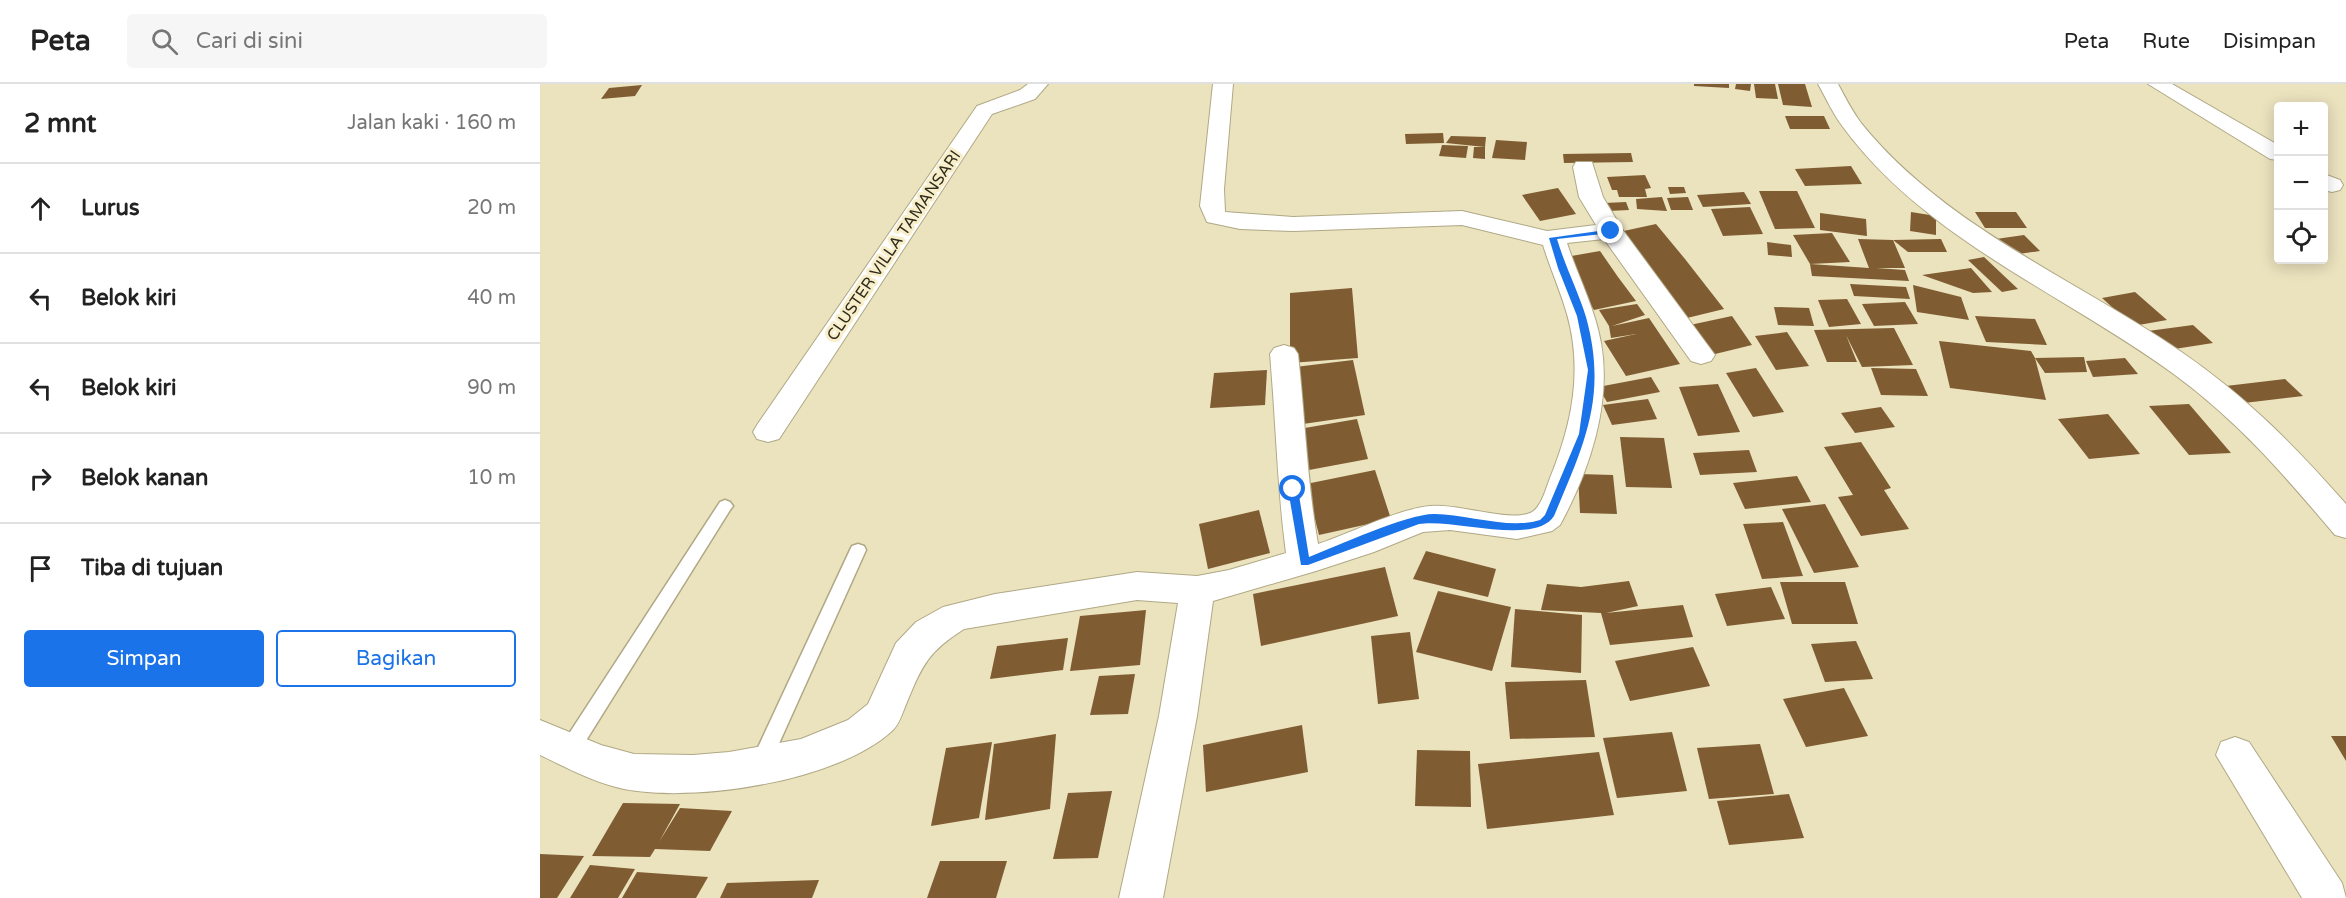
<!DOCTYPE html>
<html lang="id">
<meta charset="utf-8">
<style>
:root{--surface:#fff;--page:#f6f6f6;--text:#222;--muted:#767676;--line:#e0e0e0;--accent:#1a73e8}
body{margin:0;font-family:"Varela Round",sans-serif;background:var(--page);color:var(--text)}
.controls{position:absolute;right:18px;top:18px;display:grid;overflow:hidden;border-radius:6px;box-shadow:0 3px 15px #0003}
.controls button{width:54px;height:54px;display:grid;place-items:center;padding:0;border:0;border-bottom:2px solid var(--line);background:var(--surface);color:var(--text);font:30px sans-serif}
.stop{position:absolute;width:18px;height:18px;margin:-14px;border:4px solid #1a73e8;border-radius:50%;background:#fff}
.stop.end{background:#1a73e8;border-color:#fff;box-shadow:0 2px 6px #0008}
.list{margin:0;padding:0;list-style:none}
h2{display:flex;justify-content:space-between;align-items:center;height:78px;margin:0;padding:0 24px;font-size:26px}
h2 small{font-size:20px;font-weight:400;color:var(--muted)}
.list li{display:grid;grid-template-columns:39px 1fr auto;gap:18px;align-items:center;box-sizing:border-box;height:90px;padding:0 24px;border-top:2px solid var(--line)}
.list b{display:block;font-size:22px;white-space:nowrap}
.list em{font-size:20px;font-style:normal;color:var(--muted)}
.actions{display:flex;gap:12px;padding:18px 24px}
.actions a{flex:1;padding:14px 0;border:2px solid var(--accent);border-radius:6px;text-align:center;font-size:21px;color:var(--accent)}
.actions .main{background:var(--accent);color:#fff}
.icon{flex:none;width:33px;height:33px;fill:none;stroke:currentColor;stroke-width:2;stroke-linecap:round;stroke-linejoin:round}
.map{position:relative;flex:none;width:1806px;height:814px;overflow:hidden}
header{display:flex;align-items:center;gap:36px;box-sizing:border-box;height:84px;padding:0 30px;background:var(--surface);border-bottom:2px solid var(--line)}
header strong{font-size:28px}
nav{display:flex;gap:33px;margin-inline-start:auto;font-size:21px}
.search{width:420px;height:54px;background:var(--page);display:flex;align-items:center;gap:15px;box-sizing:border-box;padding:0 21px;border-radius:6px;color:var(--muted);font-size:22px}
main{display:flex}
aside{flex:1;background:var(--surface)}
.map>svg:first-child{display:block}
.building{fill:#7f5c32}
.lines{fill:none;stroke-linecap:round;stroke-linejoin:round}
.lane-casing{stroke:#b0a885;stroke-width:3}
.street-casing{stroke:#b0a885;stroke-width:2}
.lane{fill:#fff;fill-rule:evenodd}
.street{fill:#fff;fill-rule:evenodd}
.route{fill:#1a73e8}
.labels{text-anchor:middle;stroke-width:6;stroke-linejoin:round;paint-order:stroke}
.far-street-label{font-size:16px;fill:#2f2c1e;stroke:#f8efca}
</style>
<header>
<strong>Peta</strong>
<div class="search"><svg class="icon" aria-label="search" viewBox="0 0 24 24"><circle cx="10" cy="10" r="6"/><path d="M15 15l6 6"/></svg>Cari di sini</div>
<nav><a>Peta</a><a>Rute</a><a>Disimpan</a></nav>
</header>
<main>
<aside>
<h2>2 mnt<small>Jalan kaki · 160 m</small></h2>
<ul class="list">
<li><svg class="icon" aria-label="ahead" viewBox="0 0 24 24"><path d="M12 20V5M6 11l6-6 6 6"/></svg><div><b>Lurus</b></div><em>20 m</em></li>
<li><svg class="icon" aria-label="left" viewBox="0 0 24 24"><path d="M17 20v-9H6M10 6l-5 5 5 5"/></svg><div><b>Belok kiri</b></div><em>40 m</em></li>
<li><svg class="icon" aria-label="left" viewBox="0 0 24 24"><path d="M17 20v-9H6M10 6l-5 5 5 5"/></svg><div><b>Belok kiri</b></div><em>90 m</em></li>
<li><svg class="icon" aria-label="right" viewBox="0 0 24 24"><path d="M7 20v-9h11M14 6l5 5-5 5"/></svg><div><b>Belok kanan</b></div><em>10 m</em></li>
<li><svg class="icon" aria-label="arrive" viewBox="0 0 24 24"><path d="M6 21V4h12l-3 4 3 4H6"/></svg><div><b>Tiba di tujuan</b></div></li>
</ul>
<div class="actions"><a class="main">Simpan</a><a>Bagikan</a></div>
</aside>
<div class="map">
<svg width="1806" height="814" viewBox="0 0 1806 814">
<rect width="100%" height="100%" fill="#ebe2be"/>
<g class="building">
<path d="M 1154,0 L 1189,0 L 1189,4 L 1154,2 Z"/>
<path d="M 1196,0 L 1211,0 L 1210,7 L 1195,5 Z"/>
<path d="M 1214,0 L 1235,0 L 1238,15 L 1216,14 Z"/>
<path d="M 1238,0 L 1265,0 L 1272,23 L 1243,21 Z"/>
<path d="M 102,1 L 95,12 L 61,15 L 69,4 Z"/>
<path d="M 1245,32 L 1284,32 L 1290,45 L 1250,45 Z"/>
<path d="M 903,49 L 904,59 L 866,60 L 865,50 Z"/>
<path d="M 911,52 L 946,53 L 945,63 L 906,59 Z"/>
<path d="M 956,56 L 987,58 L 985,76 L 952,74 Z"/>
<path d="M 902,61 L 928,62 L 926,74 L 899,72 Z"/>
<path d="M 934,63 L 945,63 L 945,75 L 933,74 Z"/>
<path d="M 1091,69 L 1093,78 L 1024,79 L 1023,70 Z"/>
<path d="M 1311,82 L 1322,100 L 1265,102 L 1255,85 Z"/>
<path d="M 1105,91 L 1111,104 L 1105,105 L 1107,113 L 1079,113 L 1077,106 L 1072,106 L 1067,93 Z"/>
<path d="M 1128,103 L 1144,103 L 1146,109 L 1130,110 Z"/>
<path d="M 1018,104 L 1036,130 L 1000,137 L 982,111 Z"/>
<path d="M 1219,107 L 1257,107 L 1275,144 L 1235,145 Z"/>
<path d="M 1204,108 L 1211,120 L 1163,123 L 1157,111 Z"/>
<path d="M 1122,113 L 1127,127 L 1097,125 L 1096,115 Z"/>
<path d="M 1148,113 L 1153,126 L 1131,126 L 1127,114 Z"/>
<path d="M 1086,118 L 1089,126 L 1068,127 L 1065,119 Z"/>
<path d="M 1210,123 L 1223,150 L 1183,152 L 1171,125 Z"/>
<path d="M 1371,128 L 1396,132 L 1396,151 L 1370,147 Z"/>
<path d="M 1435,128 L 1476,128 L 1487,144 L 1445,144 Z"/>
<path d="M 1280,129 L 1326,135 L 1327,152 L 1280,146 Z"/>
<path d="M 1116,140 L 1145,175 L 1184,225 L 1147,234 L 1079,148 Z"/>
<path d="M 1292,149 L 1310,178 L 1270,180 L 1253,151 Z"/>
<path d="M 1484,151 L 1500,167 L 1472,171 L 1456,155 Z"/>
<path d="M 1318,155 L 1353,156 L 1365,184 L 1336,184 L 1365,186 L 1369,197 L 1272,192 L 1270,180 L 1329,184 Z"/>
<path d="M 1401,155 L 1407,168 L 1368,168 L 1353,156 Z"/>
<path d="M 1227,158 L 1251,161 L 1252,173 L 1228,171 Z"/>
<path d="M 1060,167 L 1078,193 L 1096,217 L 1054,226 L 1020,174 Z"/>
<path d="M 1444,173 L 1478,205 L 1462,208 L 1428,176 Z"/>
<path d="M 1431,184 L 1452,208 L 1433,209 L 1382,191 Z"/>
<path d="M 1310,200 L 1366,203 L 1370,215 L 1314,212 Z"/>
<path d="M 1373,201 L 1421,213 L 1429,236 L 1377,228 Z"/>
<path d="M 812,204 L 818,274 L 750,279 L 750,209 Z"/>
<path d="M 1595,208 L 1627,236 L 1593,242 L 1562,214 Z"/>
<path d="M 1307,215 L 1321,240 L 1289,243 L 1278,216 Z"/>
<path d="M 1365,218 L 1378,240 L 1334,242 L 1322,220 Z"/>
<path d="M 1097,220 L 1105,231 L 1072,242 L 1109,234 L 1140,280 L 1086,292 L 1064,257 L 1096,250 L 1071,254 L 1069,242 L 1059,226 Z"/>
<path d="M 1234,223 L 1269,224 L 1274,242 L 1238,241 Z"/>
<path d="M 1192,232 L 1212,261 L 1171,271 L 1150,241 Z"/>
<path d="M 1435,232 L 1495,235 L 1507,261 L 1446,258 Z"/>
<path d="M 1653,241 L 1673,259 L 1628,266 L 1608,247 Z"/>
<path d="M 1354,244 L 1373,281 L 1322,283 L 1306,251 L 1317,278 L 1287,278 L 1274,246 Z"/>
<path d="M 1247,248 L 1269,282 L 1236,286 L 1215,252 Z"/>
<path d="M 1399,257 L 1491,267 L 1495,274 L 1506,316 L 1410,304 Z"/>
<path d="M 1544,273 L 1547,288 L 1505,289 L 1495,274 Z"/>
<path d="M 1585,274 L 1598,290 L 1553,293 L 1546,277 Z"/>
<path d="M 813,276 L 825,331 L 763,340 L 755,283 Z"/>
<path d="M 1216,284 L 1244,328 L 1213,333 L 1186,289 Z"/>
<path d="M 1331,284 L 1376,285 L 1388,312 L 1341,311 Z"/>
<path d="M 727,286 L 725,321 L 670,324 L 674,289 Z"/>
<path d="M 1111,293 L 1120,308 L 1067,318 L 1058,303 Z"/>
<path d="M 1745,295 L 1763,312 L 1704,319 L 1686,302 Z"/>
<path d="M 1178,300 L 1200,348 L 1158,352 L 1139,303 Z"/>
<path d="M 1108,315 L 1117,335 L 1072,341 L 1063,321 Z"/>
<path d="M 1649,320 L 1691,369 L 1649,371 L 1609,322 Z"/>
<path d="M 1341,323 L 1355,343 L 1315,349 L 1301,329 Z"/>
<path d="M 1568,330 L 1600,370 L 1549,375 L 1518,335 Z"/>
<path d="M 817,335 L 828,375 L 769,386 L 759,345 Z"/>
<path d="M 1080,353 L 1124,354 L 1132,404 L 1086,403 Z"/>
<path d="M 1321,358 L 1351,404 L 1344,406 L 1369,445 L 1321,452 L 1298,413 L 1313,411 L 1284,363 Z"/>
<path d="M 1209,366 L 1217,388 L 1160,391 L 1153,369 Z"/>
<path d="M 835,386 L 851,435 L 779,451 L 766,400 Z"/>
<path d="M 1038,390 L 1073,391 L 1077,430 L 1040,429 Z"/>
<path d="M 1257,392 L 1271,418 L 1205,425 L 1193,399 Z"/>
<path d="M 1285,420 L 1319,483 L 1274,489 L 1242,425 Z"/>
<path d="M 719,426 L 730,469 L 668,485 L 659,440 Z"/>
<path d="M 1243,438 L 1263,492 L 1222,495 L 1203,440 Z"/>
<path d="M 886,467 L 956,485 L 948,513 L 873,495 Z"/>
<path d="M 845,483 L 858,532 L 721,562 L 713,510 Z"/>
<path d="M 1089,497 L 1098,522 L 1066,529 L 1143,521 L 1153,553 L 1070,561 L 1061,529 L 1001,526 L 1007,500 L 1041,503 Z"/>
<path d="M 1240,498 L 1305,498 L 1318,540 L 1252,540 Z"/>
<path d="M 1231,503 L 1245,535 L 1187,542 L 1175,510 Z"/>
<path d="M 898,507 L 971,523 L 952,587 L 876,568 Z"/>
<path d="M 975,525 L 1042,531 L 1041,589 L 971,583 Z"/>
<path d="M 606,526 L 600,581 L 530,587 L 540,532 Z"/>
<path d="M 870,548 L 879,615 L 838,620 L 831,552 Z"/>
<path d="M 528,554 L 523,586 L 450,595 L 457,562 Z"/>
<path d="M 1316,557 L 1333,595 L 1285,598 L 1271,560 Z"/>
<path d="M 1153,563 L 1170,602 L 1090,617 L 1075,577 Z"/>
<path d="M 595,590 L 588,630 L 550,631 L 559,592 Z"/>
<path d="M 1046,596 L 1055,653 L 970,655 L 965,598 Z"/>
<path d="M 1304,604 L 1328,652 L 1266,663 L 1243,615 Z"/>
<path d="M 762,641 L 768,688 L 666,708 L 663,661 Z"/>
<path d="M 1132,648 L 1147,707 L 1077,714 L 1063,654 Z"/>
<path d="M 516,650 L 510,725 L 445,736 L 454,660 Z"/>
<path d="M 1791,652 L 1806,652 L 1806,677 Z"/>
<path d="M 452,658 L 439,734 L 391,742 L 406,664 Z"/>
<path d="M 1220,660 L 1234,710 L 1169,715 L 1157,664 Z"/>
<path d="M 877,666 L 930,667 L 931,723 L 875,722 Z"/>
<path d="M 1059,668 L 1074,731 L 947,745 L 938,680 Z"/>
<path d="M 572,707 L 558,774 L 513,775 L 528,709 Z"/>
<path d="M 1249,710 L 1264,754 L 1189,761 L 1177,717 Z"/>
<path d="M 83,719 L 140,720 L 119,758 L 140,724 L 192,727 L 170,767 L 115,765 L 110,773 L 52,772 Z"/>
<path d="M 0,770 L 44,772 L 17,814 L 0,814 Z"/>
<path d="M 400,777 L 467,777 L 456,814 L 387,814 Z"/>
<path d="M 50,781 L 95,785 L 78,814 L 30,814 Z"/>
<path d="M 97,788 L 168,793 L 156,814 L 82,814 Z"/>
<path d="M 279,796 L 272,814 L 180,814 L 187,799 Z"/>
</g>
<g class="lines">
<g class="lane-casing">
<g id="lane">
<path d="M 185,416 L 190,418 L 193,422 L 190,426 L 37,671 L 30,673 L 23,671 L 21,665 L 23,659 L 180,418 Z"/>
<path d="M 318,460 L 324,462 L 326,466 L 228,684 L 221,687 L 214,684 L 212,678 L 214,672 L 310,466 L 312,462 Z"/>
</g>
</g>
<g class="street-casing">
<g id="street">
<path d="M 488,0 L 508,0 L 495,15 L 452,30 L 239,355 L 228,358 L 217,355 L 213,348 L 217,341 L 437,22 L 480,6 Z"/>
<path d="M 673,0 L 693,0 L 684,105 L 685,128 L 753,133 L 922,127 L 1007,147 L 1056,141 L 1039,113 L 1033,83 L 1036,78 L 1052,78 L 1063,113 L 1082,145 L 1175,271 L 1171,277 L 1161,280 L 1151,277 L 1064,155 L 1027,159 C 1038,193 1055,224 1061,259 C 1072,320 1049,388 1020,441 L 1012,447 L 977,455 L 910,446 L 883,448 L 834,468 L 776,487 L 673,517 L 657,632 L 623,814 L 579,814 L 619,632 L 638,519 L 597,516 L 424,545 C 388,568 383,580 367,618 C 363,627 360,639 353,646 C 299,697 156,719 84,705 C 55,699 27,684 0,671 L 0,636 L 61,661 L 94,670 L 153,671 L 189,668 L 261,655 L 308,636 L 328,620 L 356,559 L 376,538 L 403,523 L 455,510 L 597,488 L 657,492 L 689,486 L 746,469 C 737,403 736,337 730,270 L 734,264 L 744,261 L 754,264 L 758,270 C 765,333 767,397 778,460 C 811,449 858,425 890,422 C 918,419 967,438 990,429 C 1001,425 1006,404 1010,394 C 1032,340 1043,287 1027,230 C 1020,206 1010,184 1003,161 L 922,141 L 753,147 L 700,145 L 667,138 L 660,122 Z"/>
<path d="M 1278,0 L 1298,0 C 1305,13 1312,27 1321,39 C 1404,142 1533,194 1640,267 C 1707,313 1753,360 1806,420 L 1806,454 L 1795,451 C 1745,392 1698,337 1635,291 C 1525,210 1386,156 1303,43 C 1293,30 1286,14 1278,0 Z"/>
<path d="M 1608,0 L 1632,0 L 1738,61 L 1738,76 L 1730,75 Z"/>
<path d="M 1784,90 L 1800,96 L 1803,101 L 1800,106 L 1792,108 L 1784,106 Z"/>
<path d="M 1695,653 L 1709,658 L 1802,799 L 1806,814 L 1762,814 L 1676,671 L 1681,658 Z"/>
</g>
</g>
<use href="#lane" class="lane"/>
<use href="#street" class="street"/>
</g>
<path class="route" d="M 1073,145 L 1071,149 L 1017,155 C 1025,182 1038,207 1046,233 C 1068,313 1044,360 1014,432 C 995,462 912,434 879,440 L 768,481 L 761,481 L 748,405 L 753,401 L 758,405 L 769,473 C 797,462 869,429 895,430 C 926,430 970,446 1000,436 L 1005,431 L 1039,350 L 1048,286 L 1037,232 L 1018,184 L 1009,154 Z"/>
<g class="labels">
<g class="far-street-label">
<text transform="translate(353 161) rotate(-56)" y="6">CLUSTER VILLA TAMANSARI</text>
</g>
</g>
</svg>
<div class="controls">
<button>+</button>
<button>−</button>
<button><svg class="icon" aria-label="locate" viewBox="0 0 24 24"><circle cx="12" cy="12" r="6"/><path d="M12 2v4M12 18v4M2 12h4M18 12h4"/></svg></button>
</div>
<div class="stop" style="left:753px;top:405px"></div>
<div class="stop end" style="left:1071px;top:147px"></div>
</div>
</main>
